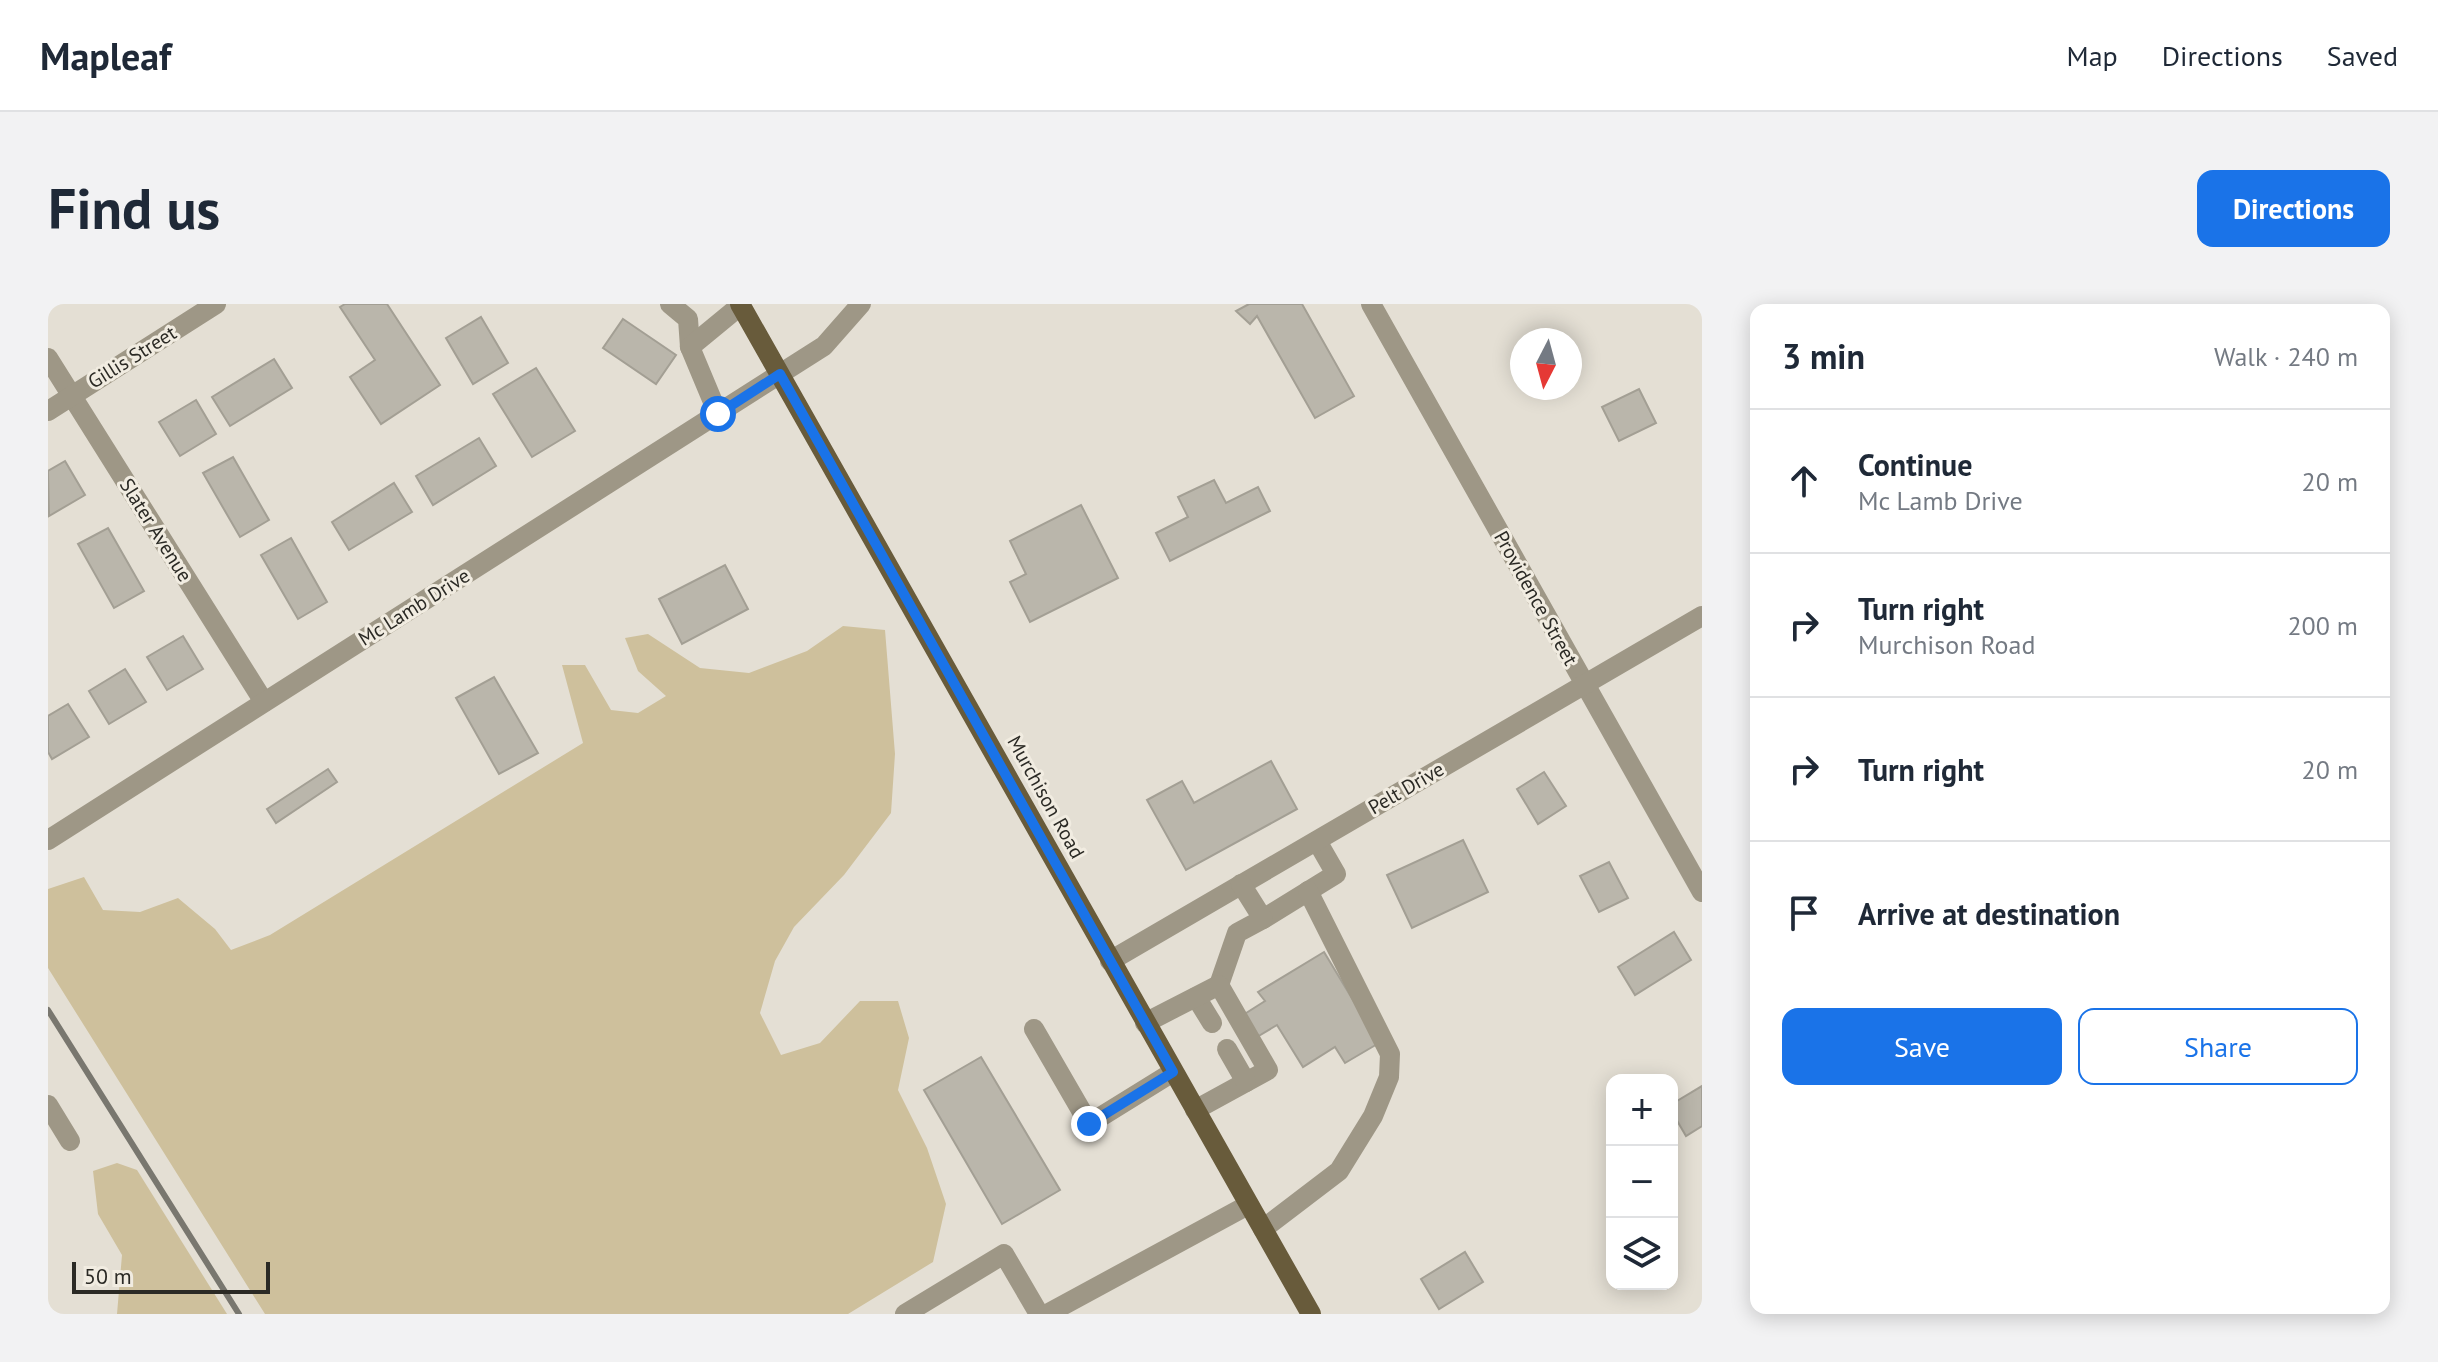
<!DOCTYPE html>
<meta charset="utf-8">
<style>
:root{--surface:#fff;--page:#f2f2f3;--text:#1f2937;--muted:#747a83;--line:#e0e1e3;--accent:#1a73e8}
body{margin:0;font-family:"PT Sans",sans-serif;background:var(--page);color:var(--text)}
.controls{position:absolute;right:24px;bottom:24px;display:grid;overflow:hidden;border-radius:16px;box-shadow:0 4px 20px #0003}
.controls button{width:72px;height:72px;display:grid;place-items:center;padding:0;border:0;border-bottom:2px solid var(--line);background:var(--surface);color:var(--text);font:40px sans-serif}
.compass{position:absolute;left:1462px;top:24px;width:72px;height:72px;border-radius:50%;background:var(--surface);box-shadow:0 4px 20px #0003;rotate:186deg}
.scale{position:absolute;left:24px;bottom:20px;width:198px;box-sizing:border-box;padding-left:8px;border:4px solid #2b2a25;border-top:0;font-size:22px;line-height:28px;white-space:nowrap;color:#2b2a25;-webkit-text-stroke:6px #f1ece1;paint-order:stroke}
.stop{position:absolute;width:24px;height:24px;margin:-18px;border:6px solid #1a73e8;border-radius:50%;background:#fff}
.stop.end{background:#1a73e8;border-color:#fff;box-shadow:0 2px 8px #0008}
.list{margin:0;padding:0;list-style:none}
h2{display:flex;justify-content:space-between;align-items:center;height:104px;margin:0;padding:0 32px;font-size:34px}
h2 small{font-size:26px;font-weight:400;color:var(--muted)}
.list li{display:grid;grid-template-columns:52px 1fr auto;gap:24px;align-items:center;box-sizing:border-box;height:144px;padding:0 32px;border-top:2px solid var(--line)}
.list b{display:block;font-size:30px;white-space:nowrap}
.list p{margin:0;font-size:26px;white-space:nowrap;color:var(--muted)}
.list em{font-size:26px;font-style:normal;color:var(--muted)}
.actions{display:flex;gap:16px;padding:24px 32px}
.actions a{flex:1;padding:18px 0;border:2px solid var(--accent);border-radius:16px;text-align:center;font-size:28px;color:var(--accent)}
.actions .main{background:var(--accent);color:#fff}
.icon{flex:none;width:44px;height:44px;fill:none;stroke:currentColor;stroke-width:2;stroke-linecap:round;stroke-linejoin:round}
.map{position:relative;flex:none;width:1654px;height:1010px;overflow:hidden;border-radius:16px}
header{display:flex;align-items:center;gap:48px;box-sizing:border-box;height:112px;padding:0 40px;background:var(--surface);border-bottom:2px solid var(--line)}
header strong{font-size:38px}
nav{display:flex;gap:44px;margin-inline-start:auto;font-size:28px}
.intro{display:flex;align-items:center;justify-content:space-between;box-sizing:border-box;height:192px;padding:0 48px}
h1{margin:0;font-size:56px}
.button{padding:20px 36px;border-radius:16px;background:var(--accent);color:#fff;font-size:28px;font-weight:700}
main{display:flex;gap:48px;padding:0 48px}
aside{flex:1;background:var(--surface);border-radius:16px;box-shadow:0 4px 20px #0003}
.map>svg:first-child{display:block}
.green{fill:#cec09c}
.building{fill:#bab6ab;stroke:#a39f94;stroke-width:2}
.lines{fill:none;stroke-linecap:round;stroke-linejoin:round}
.minor{stroke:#9e9786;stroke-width:20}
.major{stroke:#685b3b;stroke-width:20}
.rail{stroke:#79776f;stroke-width:6}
.route{stroke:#1a73e8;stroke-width:10}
.labels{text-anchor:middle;stroke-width:6;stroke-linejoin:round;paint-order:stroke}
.street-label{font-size:20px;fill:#2b2a25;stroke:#f1ece1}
</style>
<header>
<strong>Mapleaf</strong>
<nav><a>Map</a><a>Directions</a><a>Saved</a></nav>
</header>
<div class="intro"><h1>Find us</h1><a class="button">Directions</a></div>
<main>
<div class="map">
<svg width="1654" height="1010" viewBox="0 0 1654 1010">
<rect width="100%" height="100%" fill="#e4dfd4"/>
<g class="green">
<path d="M 795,322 L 837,326 L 847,450 L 843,509 L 796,571 L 746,623 L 727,657 L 712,709 L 733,751 L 772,739 L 812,697 L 850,697 L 861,734 L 850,786 L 879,844 L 898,900 L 885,958 L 800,1010 L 217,1010 L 0,664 L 0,585 L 36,573 L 55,606 L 92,608 L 130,594 L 167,625 L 183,646 L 222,631 L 535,439 L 514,361 L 537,361 L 563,406 L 590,409 L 618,392 L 590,367 L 577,334 L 600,330 L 652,364 L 701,369 L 759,347 Z"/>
<path d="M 69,859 L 89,866 L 179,1010 L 69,1010 L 74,951 L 50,910 L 45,867 Z"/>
</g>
<g class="building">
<path d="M 297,0 L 339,0 L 392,81 L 333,120 L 302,73 L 327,56 L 292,3 Z"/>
<path d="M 1201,0 L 1254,0 L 1306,92 L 1267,114 L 1209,12 L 1202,20 L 1188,7 Z"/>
<path d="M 433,13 L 460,59 L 425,80 L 398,34 Z"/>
<path d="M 575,15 L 628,51 L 608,80 L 555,44 Z"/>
<path d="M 226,55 L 244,84 L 182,122 L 164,93 Z"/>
<path d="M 488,64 L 527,127 L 484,153 L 445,90 Z"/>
<path d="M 1591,85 L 1608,119 L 1571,137 L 1554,103 Z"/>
<path d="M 148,96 L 168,130 L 132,152 L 111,118 Z"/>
<path d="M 431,134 L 448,162 L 385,201 L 368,172 Z"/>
<path d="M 185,153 L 221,216 L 192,233 L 155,169 Z"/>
<path d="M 17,157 L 37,191 L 1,212 L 0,167 Z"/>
<path d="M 1166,176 L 1178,199 L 1210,183 L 1222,207 L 1122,257 L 1108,229 L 1140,213 L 1130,193 Z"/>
<path d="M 346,179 L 364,208 L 301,246 L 284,218 Z"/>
<path d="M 1033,201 L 1070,274 L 982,318 L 962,278 L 978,270 L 962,237 Z"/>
<path d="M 60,224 L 96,287 L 66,304 L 30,240 Z"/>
<path d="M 243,234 L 279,298 L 250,315 L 213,251 Z"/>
<path d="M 677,261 L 700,305 L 634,340 L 611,295 Z"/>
<path d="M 135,332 L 155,365 L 119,386 L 99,353 Z"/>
<path d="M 77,365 L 98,398 L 61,420 L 41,387 Z"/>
<path d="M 446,373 L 490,449 L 451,470 L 408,394 Z"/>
<path d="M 20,400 L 41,433 L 4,455 L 0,448 L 0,412 Z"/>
<path d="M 1223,457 L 1249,505 L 1138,566 L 1099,496 L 1134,477 L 1146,499 Z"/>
<path d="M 280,465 L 289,478 L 228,519 L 219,505 Z"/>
<path d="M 1496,468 L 1518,502 L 1490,520 L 1469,485 Z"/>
<path d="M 1415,536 L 1440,588 L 1364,624 L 1339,571 Z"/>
<path d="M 1561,558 L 1580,594 L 1551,608 L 1532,572 Z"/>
<path d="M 1626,628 L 1643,656 L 1587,691 L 1570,663 Z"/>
<path d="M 1276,648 L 1331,739 L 1297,759 L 1287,743 L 1255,763 L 1229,721 L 1209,733 L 1195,711 L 1217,697 L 1210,688 Z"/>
<path d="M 933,753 L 1012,886 L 954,920 L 876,786 Z"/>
<path d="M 1654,782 L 1654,822 L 1638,832 L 1624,808 L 1624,800 Z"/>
<path d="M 1417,948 L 1435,978 L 1391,1005 L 1373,975 Z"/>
</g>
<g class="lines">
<g class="minor">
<path d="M 622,0 L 640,15 L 642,43"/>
<path d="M 1323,0 L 1654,588"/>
<path d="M 0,54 L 216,398"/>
<path d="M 0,107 L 168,0"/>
<path d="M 670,110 L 642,43 L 693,1"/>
<path d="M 0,536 L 776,42 L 813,0"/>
<path d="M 1215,615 L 1288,570 L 1269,537"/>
<path d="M 1062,657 L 1654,312"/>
<path d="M 1171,681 L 1189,629 L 1215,615 L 1193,580"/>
<path d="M 1148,693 L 1164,719"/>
<path d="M 1097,719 L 1171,681 L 1220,766 L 1147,806"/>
<path d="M 986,725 L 1041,820 L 1125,768"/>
<path d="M 1179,745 L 1198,778"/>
<path d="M 0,801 L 22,837"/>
<path d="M 1215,925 L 1291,867 L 1325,812 L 1341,773 L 1342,750 L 1260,587"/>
<path d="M 857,1010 L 956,950 L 991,1010"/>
<path d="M 999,1010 L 1200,901"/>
</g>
<path class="major" d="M 692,0 L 1263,1010"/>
<path class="rail" d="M 0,706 L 191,1010"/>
</g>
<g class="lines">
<path class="route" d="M 670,110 L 732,70 L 1125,768 L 1041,820"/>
</g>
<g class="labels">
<g class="street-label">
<text transform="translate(84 53) rotate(-32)" y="7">Gillis Street</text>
<text transform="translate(108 226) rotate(58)" y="7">Slater Avenue</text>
<text transform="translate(1488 294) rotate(61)" y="7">Providence Street</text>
<text transform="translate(366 303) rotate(-32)" y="7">Mc Lamb Drive</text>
<text transform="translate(1358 484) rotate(-30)" y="7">Pelt Drive</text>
<text transform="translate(998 493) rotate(61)" y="7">Murchison Road</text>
</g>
</g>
</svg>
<div class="controls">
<button>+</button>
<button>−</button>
<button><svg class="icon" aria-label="layers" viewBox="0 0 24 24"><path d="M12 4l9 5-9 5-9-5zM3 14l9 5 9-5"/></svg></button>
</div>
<svg class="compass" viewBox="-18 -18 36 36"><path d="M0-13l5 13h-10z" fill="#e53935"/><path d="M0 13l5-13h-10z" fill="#747a83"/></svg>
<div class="scale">50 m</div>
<div class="stop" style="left:670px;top:110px"></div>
<div class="stop end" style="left:1041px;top:820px"></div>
</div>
<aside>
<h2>3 min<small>Walk · 240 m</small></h2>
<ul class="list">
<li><svg class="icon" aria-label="ahead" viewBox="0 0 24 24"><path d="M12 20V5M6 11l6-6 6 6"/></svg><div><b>Continue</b><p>Mc Lamb Drive</p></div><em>20 m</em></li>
<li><svg class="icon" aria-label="right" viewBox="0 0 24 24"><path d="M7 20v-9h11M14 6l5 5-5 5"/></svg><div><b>Turn right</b><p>Murchison Road</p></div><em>200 m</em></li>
<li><svg class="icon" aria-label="right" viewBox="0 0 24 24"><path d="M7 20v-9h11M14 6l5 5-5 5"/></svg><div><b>Turn right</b></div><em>20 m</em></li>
<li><svg class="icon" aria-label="arrive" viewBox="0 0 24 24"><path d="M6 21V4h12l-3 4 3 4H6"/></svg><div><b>Arrive at destination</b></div></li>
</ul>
<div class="actions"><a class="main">Save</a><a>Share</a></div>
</aside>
</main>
